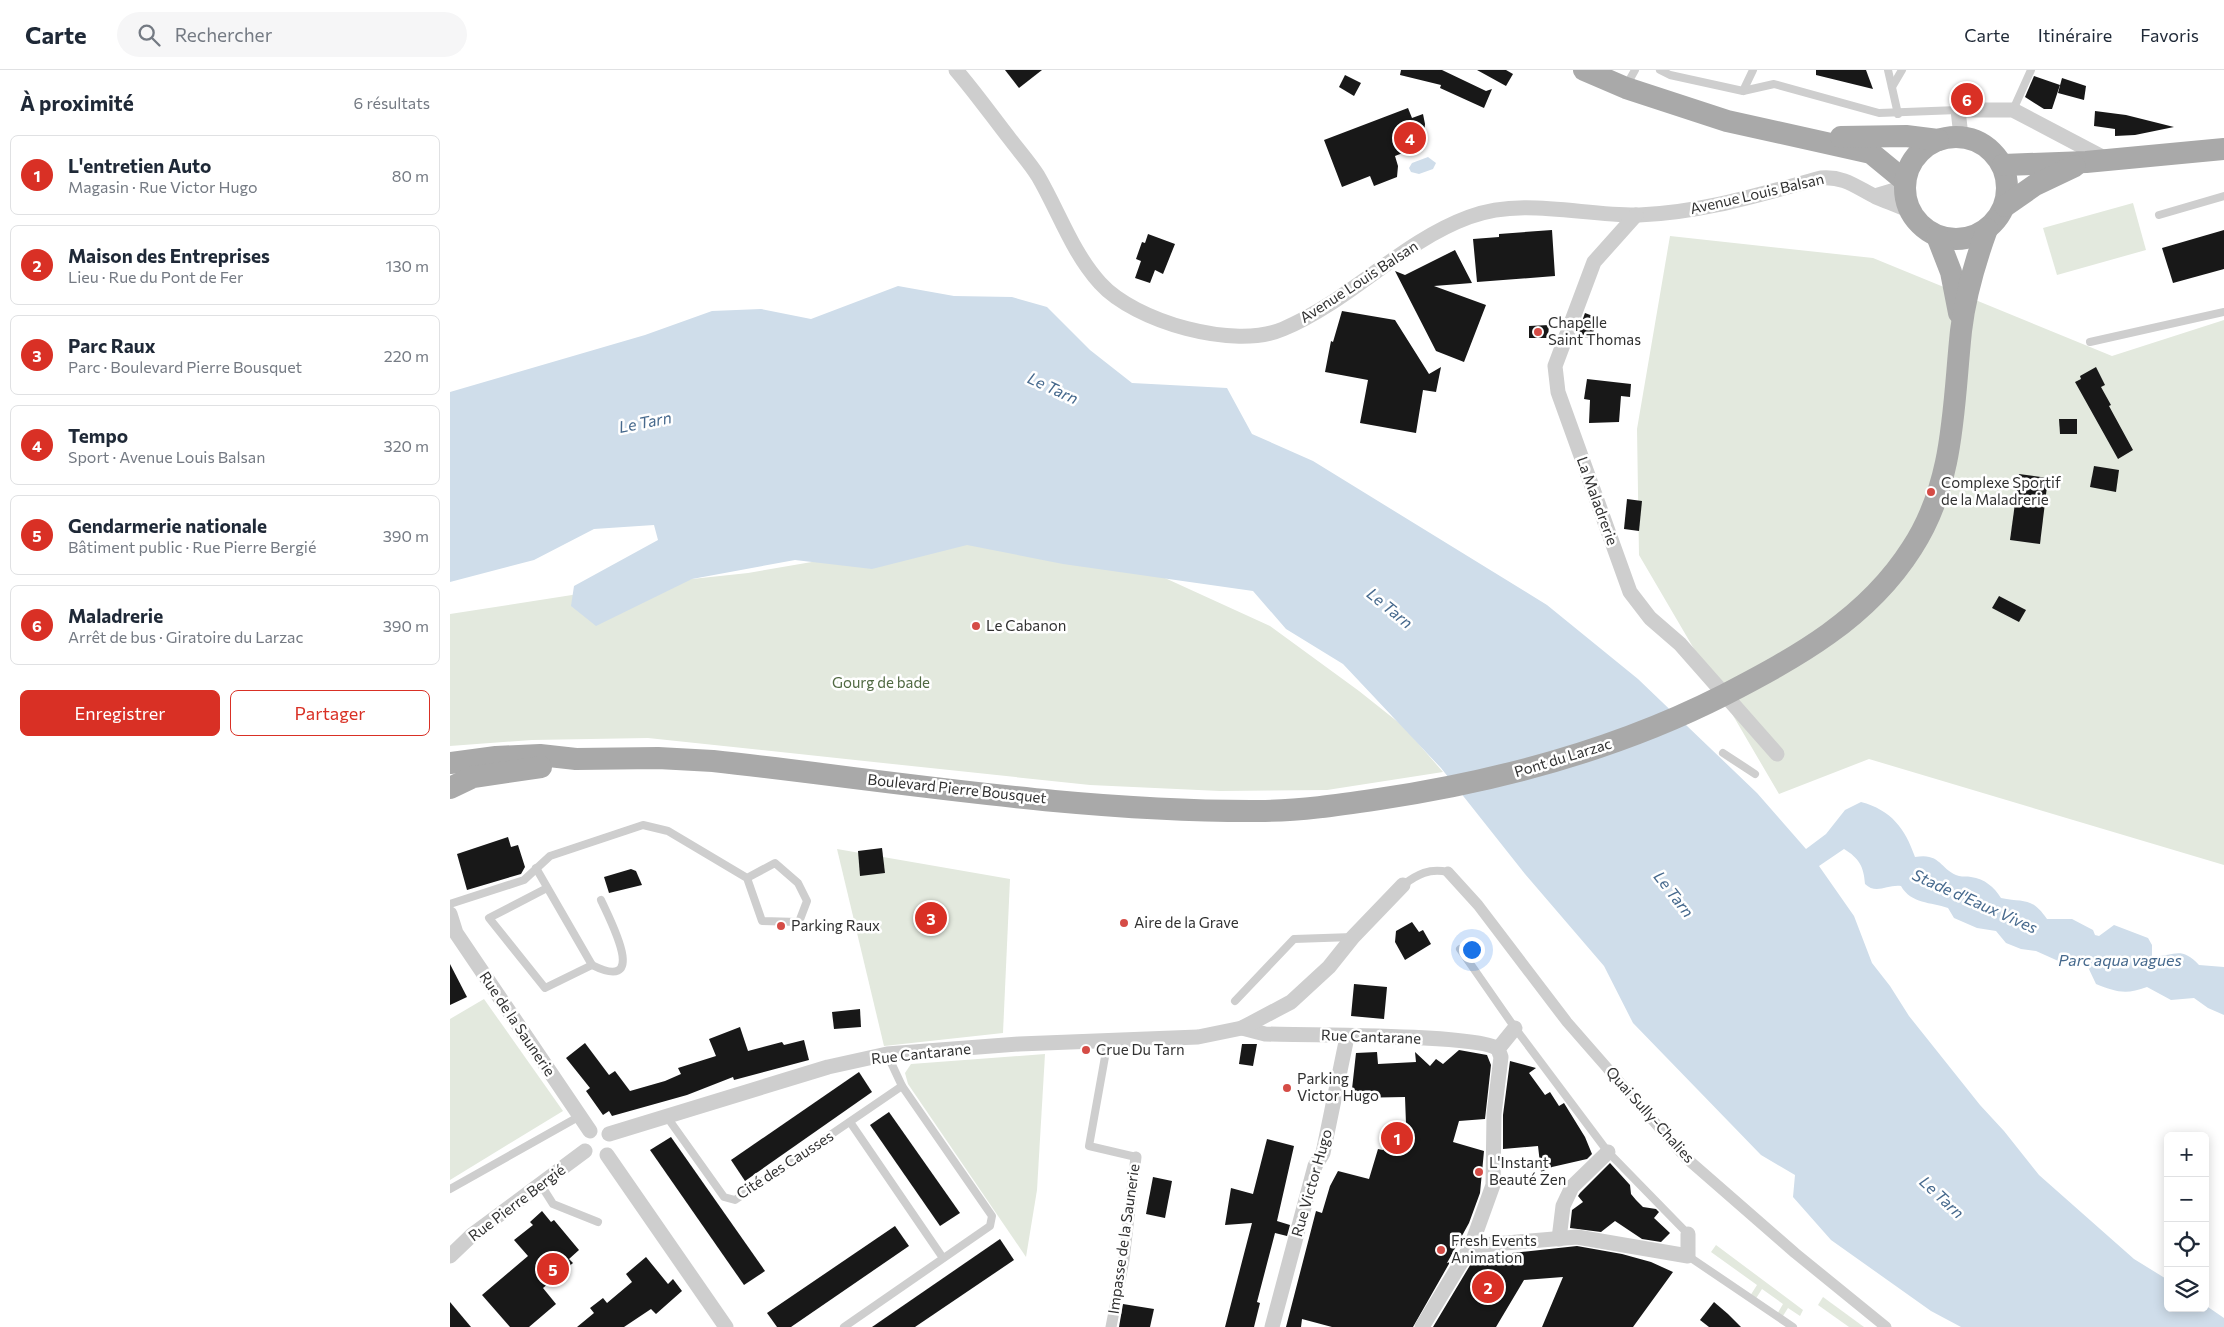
<!DOCTYPE html>
<html lang="fr">
<meta charset="utf-8">
<style>
:root{--surface:#fff;--page:#f6f6f7;--text:#1f2937;--muted:#747a83;--line:#e0e1e3;--accent:#d93025}
body{margin:0;font-family:Commissioner,sans-serif;background:var(--page);color:var(--text)}
.controls{position:absolute;right:15px;bottom:15px;display:grid;overflow:hidden;border-radius:8px;box-shadow:0 2px 12px #0003}
.controls button{width:45px;height:45px;display:grid;place-items:center;padding:0;border:0;border-bottom:1px solid var(--line);background:var(--surface);color:var(--text);font:25px sans-serif}
.you{position:absolute;left:1021px;top:879px;width:18px;height:18px;margin:-12px;border:4px solid #fff;border-radius:50%;background:#1a73e8;box-shadow:0 0 0 8px #1a73e833}
.badge{display:grid;place-items:center;width:32px;height:32px;border-radius:50%;background:var(--accent);color:#fff;font-size:16px;font-weight:700}
.pin{position:absolute;translate:-50% -50%;border:2px solid #fff;box-shadow:0 1px 5px #0006}
.list{margin:0;padding:0;list-style:none}
h2{display:flex;justify-content:space-between;align-items:center;height:65px;margin:0;padding:0 20px;font-size:21px}
h2 small{font-size:16px;font-weight:400;color:var(--muted)}
.list li{display:grid;grid-template-columns:32px 1fr auto;gap:15px;align-items:center;box-sizing:border-box;height:80px;margin:0 10px 10px;padding:0 10px;border:1px solid var(--line);border-radius:8px}
.list b{display:block;font-size:19px;white-space:nowrap}
.list p{margin:0;font-size:16px;white-space:nowrap;color:var(--muted)}
.list em{font-size:16px;font-style:normal;color:var(--muted)}
.actions{display:flex;gap:10px;padding:15px 20px}
.actions a{flex:1;padding:11px 0;border:1px solid var(--accent);border-radius:8px;text-align:center;font-size:18px;color:var(--accent)}
.actions .main{background:var(--accent);color:#fff}
.icon{flex:none;width:28px;height:28px;fill:none;stroke:currentColor;stroke-width:2;stroke-linecap:round;stroke-linejoin:round}
.map{position:relative;flex:none;width:1774px;height:1257px;overflow:hidden}
header{display:flex;align-items:center;gap:30px;box-sizing:border-box;height:70px;padding:0 25px;background:var(--surface);border-bottom:1px solid var(--line)}
header strong{font-size:24px}
nav{display:flex;gap:28px;margin-inline-start:auto;font-size:18px}
.search{width:350px;height:45px;background:var(--page);display:flex;align-items:center;gap:12px;box-sizing:border-box;padding:0 18px;border-radius:28px;color:var(--muted);font-size:19px}
main{display:flex}
aside{flex:1;background:var(--surface)}
.map>svg:first-child{display:block}
.green{fill:#e3e9de}
.water{fill:#cfddea}
.building{fill:#181818}
.lines{fill:none;stroke-linecap:round;stroke-linejoin:round}
.service{stroke:#cecece;stroke-width:8}
.pedestrian{stroke:#cecece;stroke-width:11}
.minor{stroke:#cecece;stroke-width:15}
.primary{stroke:#a9a9a9;stroke-width:22}
.poi-dot{fill:#d54c46;stroke:#fff;stroke-width:2}
.labels{text-anchor:middle;stroke-width:5;stroke-linejoin:round;paint-order:stroke}
.street-label{font-size:15px;fill:#313131;stroke:#fff}
.poi-label{font-size:15px;fill:#313131;stroke:#fff;text-anchor:start}
.park-label{font-size:15px;fill:#506942;stroke:#fff}
.water-label{font-size:16px;font-style:italic;fill:#46698d;stroke:#fff}
</style>
<header>
<strong>Carte</strong>
<div class="search"><svg class="icon" aria-label="search" viewBox="0 0 24 24"><circle cx="10" cy="10" r="6"/><path d="M15 15l6 6"/></svg>Rechercher</div>
<nav><a>Carte</a><a>Itinéraire</a><a>Favoris</a></nav>
</header>
<main>
<aside>
<h2>À proximité<small>6 résultats</small></h2>
<ul class="list">
<li><span class="badge">1</span><div><b>L'entretien Auto</b><p>Magasin · Rue Victor Hugo</p></div><em>80 m</em></li>
<li><span class="badge">2</span><div><b>Maison des Entreprises</b><p>Lieu · Rue du Pont de Fer</p></div><em>130 m</em></li>
<li><span class="badge">3</span><div><b>Parc Raux</b><p>Parc · Boulevard Pierre Bousquet</p></div><em>220 m</em></li>
<li><span class="badge">4</span><div><b>Tempo</b><p>Sport · Avenue Louis Balsan</p></div><em>320 m</em></li>
<li><span class="badge">5</span><div><b>Gendarmerie nationale</b><p>Bâtiment public · Rue Pierre Bergié</p></div><em>390 m</em></li>
<li><span class="badge">6</span><div><b>Maladrerie</b><p>Arrêt de bus · Giratoire du Larzac</p></div><em>390 m</em></li>
</ul>
<div class="actions"><a class="main">Enregistrer</a><a>Partager</a></div>
</aside>
<div class="map">
<svg width="1774" height="1257" viewBox="0 0 1774 1257">
<rect width="100%" height="100%" fill="#fff"/>
<g class="green">
<path d="M 1683,133 L 1696,180 L 1607,205 L 1593,158 Z"/>
<path d="M 1220,166 L 1423,188 L 1662,286 L 1774,250 L 1774,795 L 1419,689 L 1329,724 L 1189,485 L 1187,359 Z"/>
<path d="M 536,468 L 693,498 L 820,556 L 909,621 L 953,656 L 993,702 L 877,720 L 770,721 L 640,715 L 198,668 L 82,670 L 0,676 L 0,544 L 186,515 L 298,503 L 391,487 Z"/>
<path d="M 387,779 L 560,809 L 553,963 L 434,976 Z"/>
<path d="M 34,929 L 113,1041 L 0,1110 L 0,949 Z"/>
<path d="M 595,984 L 587,1120 L 576,1187 L 458,1014 L 455,1003 L 461,994 Z"/>
<path d="M 1266,1175 L 1353,1240 L 1350,1246 L 1338,1238 L 1331,1249 L 1326,1246 L 1333,1234 L 1312,1219 L 1305,1230 L 1300,1226 L 1307,1215 L 1261,1182 Z"/>
<path d="M 1373,1227 L 1414,1257 L 1399,1257 L 1368,1235 Z"/>
</g>
<g class="water">
<path d="M 978,87 L 986,93 L 983,99 L 969,104 L 961,102 L 959,98 L 962,93 Z"/>
<path d="M 448,216 L 504,226 L 562,227 L 597,237 L 640,280 L 682,313 L 777,318 L 802,364 L 863,391 L 1097,535 L 1188,609 L 1307,723 L 1356,779 L 1376,764 L 1395,740 L 1411,732 C 1441,740 1455,758 1465,787 C 1491,782 1490,800 1509,806 C 1513,807 1517,806 1521,807 C 1535,809 1544,817 1551,828 C 1574,833 1581,826 1597,849 L 1622,849 L 1643,860 L 1645,865 L 1649,866 L 1664,855 L 1698,868 L 1702,875 L 1702,886 C 1722,888 1730,874 1749,895 L 1774,897 L 1774,945 L 1758,938 L 1744,928 L 1721,930 L 1697,917 C 1676,925 1666,922 1646,914 L 1637,895 L 1615,894 L 1586,881 L 1571,879 L 1556,873 L 1546,861 L 1527,858 L 1504,848 L 1498,838 C 1481,832 1461,834 1451,816 C 1438,814 1426,825 1415,814 C 1414,797 1409,788 1394,779 L 1369,796 L 1404,846 L 1422,893 L 1440,916 L 1459,946 L 1530,1035 L 1554,1061 L 1589,1105 L 1684,1189 L 1718,1210 L 1718,1238 L 1755,1238 L 1755,1235 L 1774,1248 L 1774,1257 L 1511,1257 L 1481,1241 L 1381,1170 L 1343,1127 L 1345,1105 L 1311,1085 L 1183,953 L 1154,896 L 1075,804 L 991,698 L 893,594 L 836,559 L 803,521 L 613,494 L 517,475 L 422,499 L 345,490 L 242,509 L 146,556 L 121,536 L 124,516 L 208,470 L 204,455 L 144,459 L 84,490 L 0,512 L 0,322 L 195,265 L 262,241 L 311,239 L 361,249 Z"/>
</g>
<g class="building">
<path d="M 555,0 L 592,0 L 569,18 Z"/>
<path d="M 951,0 L 992,0 L 1036,21 L 1042,19 L 1034,38 L 990,18 L 991,15 L 950,5 Z"/>
<path d="M 1027,0 L 1056,0 L 1063,4 L 1056,16 Z"/>
<path d="M 1366,0 L 1416,0 L 1423,19 L 1366,5 Z"/>
<path d="M 895,5 L 911,13 L 904,26 L 889,17 Z"/>
<path d="M 1584,6 L 1610,15 L 1602,39 L 1594,39 L 1575,27 Z"/>
<path d="M 1612,8 L 1636,16 L 1634,30 L 1608,23 Z"/>
<path d="M 958,38 L 962,48 L 973,44 L 975,54 L 973,75 L 945,86 L 948,96 L 947,107 L 924,116 L 920,106 L 892,117 L 874,70 Z"/>
<path d="M 1645,41 L 1676,45 L 1724,57 L 1685,65 L 1665,66 L 1665,59 L 1644,56 Z"/>
<path d="M 1102,160 L 1105,206 L 1027,212 L 1023,169 L 1049,167 L 1049,164 Z"/>
<path d="M 1774,160 L 1774,199 L 1723,213 L 1712,178 Z"/>
<path d="M 698,164 L 725,174 L 713,204 L 705,200 L 700,213 L 685,208 L 691,191 L 686,189 L 692,172 L 695,173 Z"/>
<path d="M 1005,180 L 1022,213 L 984,216 L 1036,235 L 1014,292 L 986,281 L 945,201 L 955,205 Z"/>
<path d="M 892,241 L 945,250 L 979,304 L 991,297 L 986,322 L 973,320 L 966,363 L 910,353 L 918,310 L 875,302 L 881,271 L 883,272 Z"/>
<path d="M 1135,243 L 1148,248 L 1141,269 L 1127,265 Z"/>
<path d="M 1099,255 L 1098,268 L 1079,268 L 1079,256 Z"/>
<path d="M 1646,297 L 1655,315 L 1651,317 L 1661,335 L 1659,336 L 1683,380 L 1668,389 L 1625,312 L 1631,309 L 1630,306 Z"/>
<path d="M 1137,309 L 1181,314 L 1180,327 L 1171,326 L 1169,352 L 1139,353 L 1140,330 L 1134,329 Z"/>
<path d="M 1609,349 L 1627,349 L 1627,364 L 1610,364 Z"/>
<path d="M 1644,396 L 1669,400 L 1666,422 L 1640,417 Z"/>
<path d="M 1569,404 L 1598,408 L 1590,474 L 1560,470 Z"/>
<path d="M 1177,429 L 1192,431 L 1189,461 L 1174,459 Z"/>
<path d="M 1549,526 L 1576,540 L 1569,552 L 1542,538 Z"/>
<path d="M 58,767 L 61,777 L 68,775 L 75,797 L 71,804 L 17,820 L 7,784 Z"/>
<path d="M 432,778 L 435,803 L 410,806 L 408,781 Z"/>
<path d="M 181,799 L 186,801 L 192,815 L 159,823 L 154,807 Z"/>
<path d="M 962,852 L 969,862 L 973,860 L 981,874 L 955,890 L 945,872 L 946,861 Z"/>
<path d="M 0,894 L 17,927 L 0,935 Z"/>
<path d="M 904,914 L 937,917 L 934,949 L 901,946 Z"/>
<path d="M 410,939 L 411,957 L 384,959 L 382,942 Z"/>
<path d="M 290,957 L 298,981 L 332,972 L 334,975 L 354,970 L 359,990 L 284,1010 L 283,1007 L 237,1025 L 162,1046 L 159,1041 L 153,1045 L 136,1021 L 140,1018 L 116,988 L 135,973 L 159,1005 L 165,1001 L 180,1021 L 215,1011 L 231,1004 L 228,998 L 266,986 L 259,969 Z"/>
<path d="M 792,974 L 807,974 L 803,996 L 789,994 Z"/>
<path d="M 1009,980 L 1037,985 L 1041,995 L 1035,1049 L 1009,1051 L 1003,1072 L 1034,1081 L 1030,1123 L 1019,1153 L 997,1193 L 1000,1192 L 963,1257 L 882,1257 L 852,1249 L 851,1257 L 836,1257 L 866,1141 L 872,1143 L 880,1116 L 888,1101 L 919,1109 L 928,1079 L 933,1080 L 939,1055 L 956,1054 L 955,1027 L 901,1028 L 906,983 L 927,982 L 928,994 L 966,992 L 965,982 L 980,996 L 986,989 L 993,994 Z"/>
<path d="M 1060,991 L 1086,998 L 1079,1003 L 1095,1025 L 1100,1022 L 1109,1036 L 1114,1033 L 1135,1067 L 1142,1084 L 1137,1089 L 1102,1097 L 1091,1102 L 1088,1076 L 1053,1079 L 1053,1045 Z"/>
<path d="M 409,1002 L 422,1022 L 295,1111 L 281,1090 Z"/>
<path d="M 439,1042 L 510,1143 L 490,1156 L 420,1055 Z"/>
<path d="M 221,1067 L 315,1201 L 294,1215 L 200,1080 Z"/>
<path d="M 817,1069 L 844,1076 L 827,1151 L 840,1155 L 837,1166 L 825,1163 L 807,1232 L 810,1233 L 804,1257 L 775,1257 L 802,1153 L 775,1155 L 781,1118 L 803,1124 Z"/>
<path d="M 1160,1093 L 1180,1115 L 1181,1124 L 1186,1130 L 1193,1137 L 1206,1139 L 1209,1142 L 1204,1148 L 1220,1163 L 1211,1172 L 1192,1169 L 1165,1151 L 1151,1162 L 1120,1158 L 1122,1140 L 1133,1132 L 1128,1126 L 1130,1123 Z"/>
<path d="M 703,1107 L 722,1111 L 715,1148 L 696,1144 Z"/>
<path d="M 92,1141 L 101,1152 L 104,1150 L 129,1180 L 119,1189 L 123,1193 L 93,1218 L 106,1234 L 79,1257 L 60,1257 L 32,1225 L 78,1186 L 64,1170 L 83,1155 L 80,1152 Z"/>
<path d="M 445,1156 L 459,1176 L 341,1257 L 327,1257 L 317,1243 Z"/>
<path d="M 550,1169 L 564,1190 L 465,1257 L 422,1257 Z"/>
<path d="M 1127,1176 L 1172,1184 L 1201,1192 L 1223,1202 L 1183,1257 L 1092,1257 L 1113,1207 L 1074,1210 L 1046,1257 L 983,1257 L 1025,1187 Z"/>
<path d="M 196,1187 L 218,1214 L 223,1209 L 232,1221 L 206,1244 L 201,1239 L 174,1257 L 127,1257 L 144,1243 L 140,1238 L 153,1228 L 157,1233 L 182,1212 L 176,1204 Z"/>
<path d="M 0,1232 L 21,1257 L 0,1257 Z"/>
<path d="M 1264,1232 L 1278,1244 L 1291,1257 L 1259,1257 L 1250,1250 Z"/>
<path d="M 673,1234 L 704,1239 L 700,1257 L 669,1257 Z"/>
</g>
<g class="lines">
<g class="service">
<path d="M 1210,0 L 1220,5 L 1293,21 L 1324,14 L 1429,43 L 1508,40"/>
<path d="M 1438,0 L 1448,44"/>
<path d="M 1176,16 L 1185,0"/>
<path d="M 1442,17 L 1452,0"/>
<path d="M 1293,21 L 1303,0"/>
<path d="M 1563,40 L 1581,0"/>
<path d="M 1709,145 L 1774,126"/>
<path d="M 1640,272 L 1774,242"/>
<path d="M 1273,683 L 1305,704"/>
<path d="M 86,798 L 142,895 C 200,924 160,850 151,830"/>
<path d="M 953,815 C 968,804 979,798 998,802"/>
<path d="M 97,818 L 39,848 L 95,918 L 142,895"/>
<path d="M 0,834 L 74,810 L 100,786 L 193,755 L 218,761 L 297,808 L 312,851 L 349,852 L 357,831 L 348,813 L 325,793 L 297,808"/>
<path d="M 1010,879 L 1065,958 L 1158,1082 L 1238,1164"/>
<path d="M 785,931 L 844,869 L 903,867"/>
<path d="M 658,970 L 639,1076 L 686,1087"/>
<path d="M 217,1047 L 274,1127 L 285,1130 L 452,1016"/>
<path d="M 400,1052 L 493,1188"/>
<path d="M 91,1115 L 103,1134 L 148,1152"/>
<path d="M 0,1119 L 130,1046"/>
<path d="M 1238,1186 L 1343,1257"/>
<path d="M 394,1257 L 540,1156 L 542,1146 L 452,1016 L 437,984"/>
</g>
<g class="pedestrian">
<path d="M 998,802 L 1028,835 L 1117,952 L 1235,1087 L 1345,1183 L 1436,1257"/>
<path d="M 661,1257 L 674,1190 L 686,1087"/>
</g>
<g class="minor">
<path d="M 506,0 C 525,22 542,46 560,69 C 569,81 580,93 588,106 C 609,142 622,182 650,213 C 685,252 785,280 833,259 C 900,231 951,172 1019,147 C 1074,127 1132,146 1189,145 C 1251,143 1311,124 1371,108 C 1394,106 1406,117 1426,127 C 1438,132 1449,136 1460,141"/>
<path d="M 1511,66 L 1508,40 L 1563,40 L 1656,89"/>
<path d="M 1425,126 L 1455,117"/>
<path d="M 1186,145 L 1144,192 L 1105,296 L 1108,322 L 1180,522 L 1200,548 L 1230,574 L 1327,684"/>
<path d="M 0,844 L 6,863 L 140,1061"/>
<path d="M 792,958 L 815,964 C 851,965 1030,964 1048,979"/>
<path d="M 159,1064 L 378,997 L 437,984 L 569,974 L 748,967 L 792,958 L 841,932 L 879,897 L 903,867 L 953,815"/>
<path d="M 157,1085 L 276,1257"/>
<path d="M 1109,1169 L 1113,1136 L 1122,1117 L 1158,1082"/>
<path d="M 1021,1176 L 1127,1167 L 1238,1186 L 1238,1164"/>
<path d="M 0,1186 L 22,1165 L 135,1081"/>
<path d="M 822,1257 L 865,1096 L 873,1083 L 897,967"/>
<path d="M 972,1257 L 1021,1176 L 1043,1115 L 1044,1044 L 1051,987 L 1048,979 L 1065,958"/>
</g>
<g class="primary">
<path d="M 1134,0 L 1176,18 L 1277,51 L 1421,83 L 1455,111"/>
<circle cx="1506" cy="118" r="51"/>
<path d="M 1391,67 L 1456,66 L 1488,70"/>
<path d="M 1553,95 L 1636,92 L 1774,79"/>
<path d="M 1555,136 L 1585,115 L 1625,96"/>
<path d="M 1487,166 L 1501,202 L 1509,243"/>
<path d="M 0,693 L 46,687 L 90,685 L 126,689 L 208,688 L 263,691 C 444,711 626,742 809,741 C 849,741 889,735 929,729 C 1049,711 1166,680 1274,625 C 1347,587 1417,549 1462,478 C 1505,412 1503,336 1511,261 C 1515,226 1525,192 1537,159"/>
<path d="M 0,718 L 23,707 L 91,697"/>
</g>
</g>
<g class="poi-dot">
<circle cx="1088" cy="262" r="5"/>
<circle cx="1481" cy="422" r="5"/>
<circle cx="526" cy="556" r="5"/>
<circle cx="674" cy="853" r="5"/>
<circle cx="331" cy="856" r="5"/>
<circle cx="636" cy="980" r="5"/>
<circle cx="837" cy="1018" r="5"/>
<circle cx="1029" cy="1102" r="5"/>
<circle cx="991" cy="1180" r="5"/>
</g>
<g class="labels">
<g class="street-label">
<text transform="translate(1307 124) rotate(-13)" y="5">Avenue Louis Balsan</text>
<text transform="translate(909 212) rotate(-33)" y="5">Avenue Louis Balsan</text>
<text transform="translate(1147 431) rotate(70)" y="5">La Maladrerie</text>
<text transform="translate(1113 688) rotate(-17)" y="5">Pont du Larzac</text>
<text transform="translate(507 719) rotate(6)" y="5">Boulevard Pierre Bousquet</text>
<text transform="translate(67 954) rotate(56)" y="5">Rue de la Saunerie</text>
<text transform="translate(921 967) rotate(2)" y="5">Rue Cantarane</text>
<text transform="translate(471 984) rotate(-6)" y="5">Rue Cantarane</text>
<text transform="translate(1200 1045) rotate(48)" y="5">Quai Sully-Chalies</text>
<text transform="translate(335 1095) rotate(-33)" y="5">Cité des Causses</text>
<text transform="translate(862 1113) rotate(-74)" y="5">Rue Victor Hugo</text>
<text transform="translate(67 1133) rotate(-37)" y="5">Rue Pierre Bergié</text>
<text transform="translate(674 1169) rotate(-82)" y="5">Impasse de la Saunerie</text>
</g>
<g class="poi-label">
<text x="1098" y="258">Chapelle<tspan x="1098" dy="17">Saint Thomas</tspan></text>
<text x="1491" y="418">Complexe Sportif<tspan x="1491" dy="17">de la Maladrerie</tspan></text>
<text x="536" y="561">Le Cabanon</text>
<text x="684" y="858">Aire de la Grave</text>
<text x="341" y="861">Parking Raux</text>
<text x="646" y="985">Crue Du Tarn</text>
<text x="847" y="1014">Parking<tspan x="847" dy="17">Victor Hugo</tspan></text>
<text x="1039" y="1098">L'Instant<tspan x="1039" dy="17">Beauté Zen</tspan></text>
<text x="1001" y="1176">Fresh Events<tspan x="1001" dy="17">Animation</tspan></text>
</g>
<g class="park-label">
<text x="431" y="618">Gourg de bade</text>
</g>
<g class="water-label">
<text transform="translate(603 318) rotate(25)" y="6">Le Tarn</text>
<text transform="translate(195 352) rotate(-11)" y="6">Le Tarn</text>
<text transform="translate(940 538) rotate(39)" y="6">Le Tarn</text>
<text transform="translate(1224 824) rotate(52)" y="6">Le Tarn</text>
<text transform="translate(1525 831) rotate(24)" y="6">Stade d'Eaux Vives</text>
<text x="1670" y="896">Parc aqua vagues</text>
<text transform="translate(1492 1127) rotate(43)" y="6">Le Tarn</text>
</g>
</g>
</svg>
<div class="controls">
<button>+</button>
<button>−</button>
<button><svg class="icon" aria-label="locate" viewBox="0 0 24 24"><circle cx="12" cy="12" r="6"/><path d="M12 2v4M12 18v4M2 12h4M18 12h4"/></svg></button>
<button><svg class="icon" aria-label="layers" viewBox="0 0 24 24"><path d="M12 4l9 5-9 5-9-5zM3 14l9 5 9-5"/></svg></button>
</div>
<div class="you"></div>
<div class="pin badge" style="left:947px;top:1068px">1</div>
<div class="pin badge" style="left:1038px;top:1217px">2</div>
<div class="pin badge" style="left:481px;top:848px">3</div>
<div class="pin badge" style="left:960px;top:68px">4</div>
<div class="pin badge" style="left:103px;top:1199px">5</div>
<div class="pin badge" style="left:1517px;top:29px">6</div>
</div>
</main>
